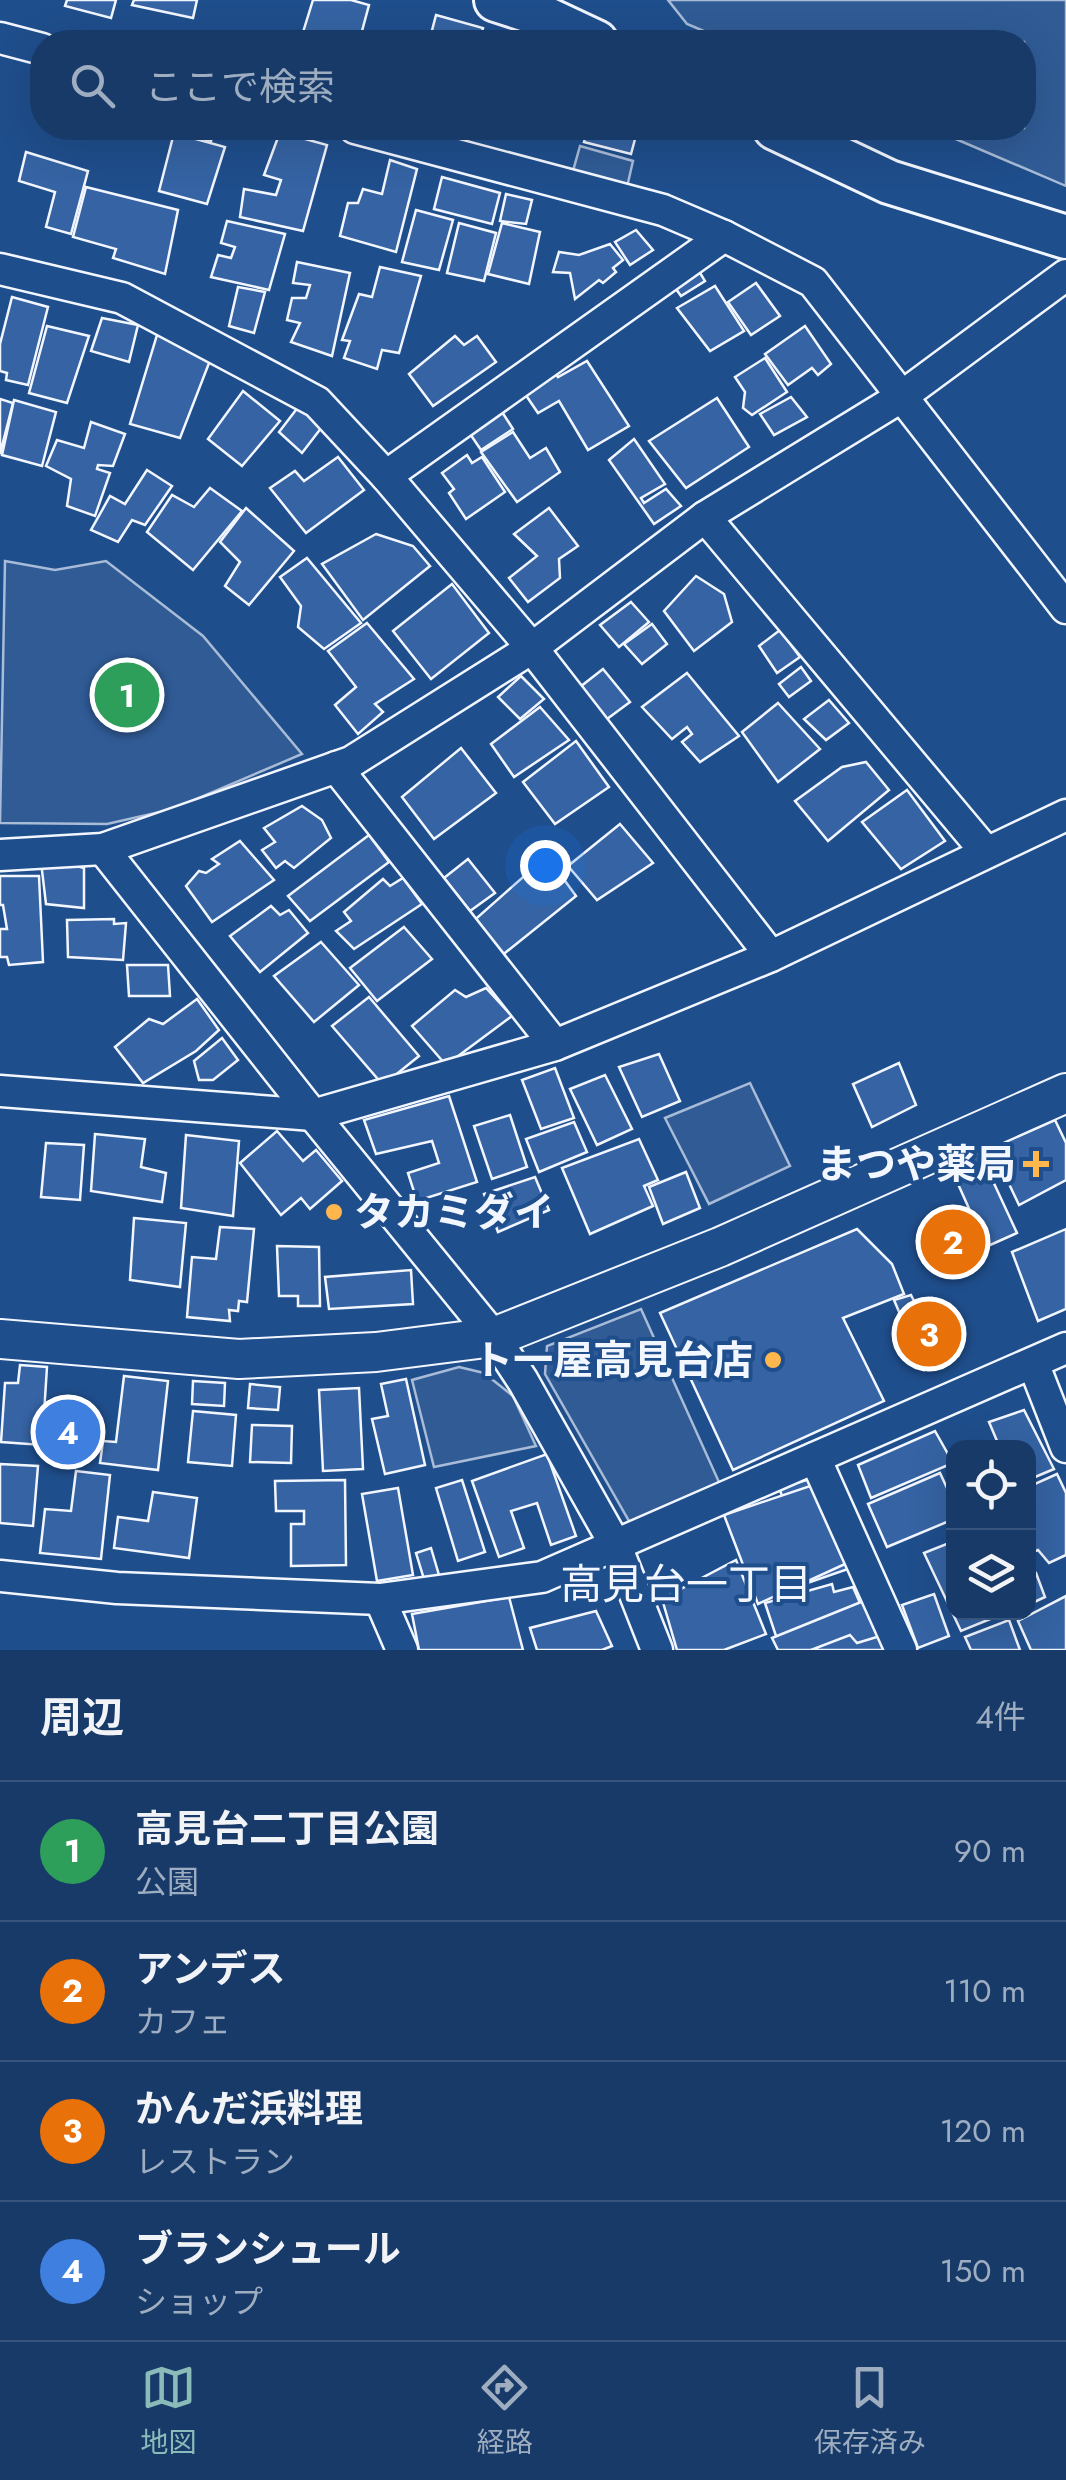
<!DOCTYPE html>
<html lang="ja">
<meta charset="utf-8">
<style>
:root{--surface:#173a69;--page:#20416f;--text:#f1f3f6;--muted:#9eadc0;--line:#36547d;--accent:#8bbbb9}
body{margin:0;font-family:Jost,"Noto Sans JP",sans-serif;background:var(--page);color:var(--text)}
.controls{position:absolute;right:30px;bottom:30px;display:grid;overflow:hidden;border-radius:20px;box-shadow:0 10px 40px #0002}
.controls button{width:90px;height:90px;display:grid;place-items:center;padding:0;border:0;border-bottom:2px solid var(--line);background:var(--surface);color:var(--text);font:50px sans-serif}
.you{position:absolute;left:545px;top:865px;width:35px;height:35px;margin:-25px;border:8px solid #fff;border-radius:50%;background:#1a73e8;box-shadow:0 0 0 15px #1a73e833}
.badge{display:grid;place-items:center;width:65px;height:65px;border-radius:50%;background:var(--accent);color:#fff;font-size:32px;font-weight:700}
.pin{position:absolute;translate:-50% -50%;border:5px solid #fff;box-shadow:0 2px 10px #0006}
.list{margin:0;padding:0;list-style:none}
h2{display:flex;justify-content:space-between;align-items:center;height:130px;margin:0;padding:0 40px;font-size:42px}
h2 small{font-size:32px;font-weight:400;color:var(--muted)}
.list li{display:grid;grid-template-columns:65px 1fr auto;gap:30px;align-items:center;box-sizing:border-box;height:140px;padding:0 40px;border-top:2px solid var(--line)}
.list b{display:block;font-size:38px;white-space:nowrap}
.list p{margin:0;font-size:32px;white-space:nowrap;color:var(--muted)}
.list em{font-size:32px;font-style:normal;color:var(--muted)}
.icon{flex:none;width:55px;height:55px;fill:none;stroke:currentColor;stroke-width:2;stroke-linecap:round;stroke-linejoin:round}
.map{position:relative;flex:none;width:1066px;height:1650px;overflow:hidden}
.search{position:absolute;background:var(--surface);box-shadow:0 10px 40px #0002;left:30px;right:30px;top:30px;height:110px;display:flex;align-items:center;gap:25px;box-sizing:border-box;padding:0 35px;border-radius:40px;color:var(--muted);font-size:38px}
.sheet{height:690px;background:var(--surface)}
nav{display:flex;justify-content:space-around;align-items:center;box-sizing:border-box;height:140px;border-top:2px solid var(--line);background:var(--surface);font-size:28px;color:var(--muted)}
nav a{display:grid;justify-items:center;gap:5px}
nav .on{color:var(--accent)}
.map>svg:first-child{display:block}
.built{fill:#305b95;stroke:#a8bbd7;stroke-width:2.5}
.building{fill:#3563a3;stroke:#f2f6ff;stroke-width:2.5}
.lines{fill:none;stroke-linecap:round;stroke-linejoin:round}
.minor-casing{stroke:#f2f6ff;stroke-width:35}
.tertiary-casing{stroke:#f2f6ff;stroke-width:42}
.secondary-casing{stroke:#f2f6ff;stroke-width:48}
.minor{stroke:#1f4e8c;stroke-width:30}
.tertiary{stroke:#1f4e8c;stroke-width:38}
.secondary{stroke:#1f4e8c;stroke-width:42}
.poi-dot{fill:#ffb74d;stroke:#1f4e8c;stroke-width:4}
.labels{text-anchor:middle;stroke-width:8;stroke-linejoin:round;paint-order:stroke}
.poi-label{font-size:40px;font-weight:bold;fill:#f2f6ff;stroke:#1f4e8c;text-anchor:end}
.neighbourhood-label{font-size:42px;fill:#f2f6ff;stroke:#1f4e8c}
</style>
<div class="map">
<svg width="1066" height="1650" viewBox="0 0 1066 1650">
<rect width="100%" height="100%" fill="#1f4e8c"/>
<g class="built">
<path d="M 668,0 L 1066,0 L 1066,186 L 930,128 L 1024,128 L 1024,42 L 730,42 L 687,24 Z"/>
<path d="M 580,146 L 633,161 L 627,187 L 573,171 Z"/>
<path d="M 5,561 L 55,570 L 106,561 L 203,636 L 302,754 L 173,809 L 107,824 L 0,823 Z"/>
<path d="M 750,1083 L 790,1166 L 709,1204 L 665,1118 Z"/>
<path d="M 641,1309 L 723,1491 L 633,1528 L 545,1374 L 547,1346 Z"/>
<path d="M 459,1367 L 484,1373 L 513,1396 L 536,1446 L 434,1467 L 412,1380 Z"/>
</g>
<g class="building">
<path d="M 67,0 L 116,0 L 111,18 L 65,6 Z"/>
<path d="M 134,0 L 197,0 L 193,18 L 132,5 Z"/>
<path d="M 313,0 L 351,0 L 369,5 L 359,42 L 300,42 Z"/>
<path d="M 436,15 L 483,28 L 479,42 L 429,42 Z"/>
<path d="M 175,128 L 215,128 L 211,141 L 174,132 Z"/>
<path d="M 588,128 L 638,128 L 631,154 L 584,142 Z"/>
<path d="M 280,132 L 327,145 L 303,231 L 240,217 L 244,189 L 276,195 L 281,180 L 264,175 Z"/>
<path d="M 174,133 L 225,147 L 207,204 L 159,191 Z"/>
<path d="M 26,152 L 88,171 L 71,234 L 46,227 L 55,192 L 19,181 Z"/>
<path d="M 390,160 L 417,169 L 396,252 L 340,236 L 348,203 L 358,203 L 363,189 L 382,194 Z"/>
<path d="M 442,177 L 500,193 L 492,224 L 434,209 Z"/>
<path d="M 86,187 L 178,210 L 165,274 L 113,258 L 116,249 L 73,237 Z"/>
<path d="M 506,194 L 532,200 L 526,224 L 500,221 Z"/>
<path d="M 416,210 L 453,220 L 439,270 L 402,262 Z"/>
<path d="M 227,221 L 285,234 L 269,290 L 211,277 L 218,255 L 231,258 L 235,247 L 221,243 Z"/>
<path d="M 459,223 L 496,233 L 484,281 L 447,273 Z"/>
<path d="M 502,223 L 540,232 L 529,284 L 488,274 Z"/>
<path d="M 636,230 L 653,250 L 630,265 L 615,242 Z"/>
<path d="M 610,244 L 623,260 L 613,268 L 616,272 L 603,283 L 599,280 L 575,299 L 570,273 L 553,272 L 559,252 L 579,255 Z"/>
<path d="M 297,262 L 350,273 L 332,356 L 291,342 L 300,323 L 287,320 L 292,298 L 306,298 L 310,285 L 293,283 Z"/>
<path d="M 694,263 L 705,281 L 681,296 L 669,279 Z"/>
<path d="M 380,267 L 421,276 L 399,353 L 382,350 L 377,369 L 344,358 L 350,341 L 342,340 L 359,294 L 372,297 Z"/>
<path d="M 756,283 L 780,316 L 751,335 L 728,302 Z"/>
<path d="M 715,286 L 744,331 L 710,351 L 677,308 Z"/>
<path d="M 238,287 L 265,292 L 254,333 L 229,326 Z"/>
<path d="M 12,297 L 48,307 L 28,385 L 6,380 L 7,373 L 0,371 L 0,344 Z"/>
<path d="M 102,318 L 138,325 L 129,362 L 91,351 Z"/>
<path d="M 47,326 L 89,336 L 67,403 L 29,393 Z"/>
<path d="M 805,326 L 831,364 L 818,375 L 812,368 L 788,385 L 765,354 Z"/>
<path d="M 157,335 L 211,358 L 180,438 L 130,424 Z"/>
<path d="M 455,336 L 464,345 L 477,336 L 496,362 L 433,406 L 409,374 Z"/>
<path d="M 765,358 L 787,392 L 752,415 L 743,408 L 745,392 L 735,377 Z"/>
<path d="M 587,361 L 629,426 L 588,450 L 559,401 L 538,413 L 521,388 L 551,367 L 558,377 Z"/>
<path d="M 243,391 L 280,421 L 242,466 L 208,439 Z"/>
<path d="M 791,397 L 807,417 L 774,435 L 760,414 Z"/>
<path d="M 717,398 L 749,447 L 686,488 L 649,441 Z"/>
<path d="M 0,399 L 13,403 L 0,454 Z"/>
<path d="M 14,400 L 56,412 L 42,466 L 2,455 Z"/>
<path d="M 497,404 L 513,429 L 481,450 L 464,425 Z"/>
<path d="M 299,406 L 325,423 L 302,453 L 279,432 Z"/>
<path d="M 91,422 L 125,434 L 113,466 L 98,465 L 97,469 L 110,473 L 95,516 L 67,506 L 71,479 L 46,466 L 57,440 L 84,448 Z"/>
<path d="M 513,432 L 530,458 L 546,448 L 560,472 L 517,502 L 481,452 Z"/>
<path d="M 634,439 L 665,484 L 641,498 L 644,503 L 666,489 L 681,506 L 654,524 L 609,460 Z"/>
<path d="M 467,455 L 472,463 L 482,457 L 505,492 L 466,519 L 449,493 L 454,489 L 442,473 Z"/>
<path d="M 338,457 L 364,490 L 306,533 L 270,488 L 295,471 L 304,481 Z"/>
<path d="M 147,470 L 172,486 L 145,525 L 132,520 L 118,542 L 91,530 L 110,496 L 125,504 Z"/>
<path d="M 210,488 L 242,511 L 193,570 L 147,532 L 172,495 L 194,507 Z"/>
<path d="M 246,508 L 294,551 L 249,605 L 225,586 L 240,562 L 220,542 Z"/>
<path d="M 549,508 L 578,546 L 559,559 L 560,578 L 528,602 L 509,578 L 537,556 L 514,534 Z"/>
<path d="M 376,534 L 413,546 L 430,566 L 363,620 L 322,564 Z"/>
<path d="M 307,558 L 361,623 L 324,649 L 298,627 L 301,606 L 280,577 Z"/>
<path d="M 696,576 L 724,594 L 732,622 L 694,651 L 664,611 Z"/>
<path d="M 452,584 L 489,633 L 431,679 L 393,631 Z"/>
<path d="M 631,602 L 649,622 L 619,647 L 600,625 Z"/>
<path d="M 367,623 L 414,679 L 375,704 L 383,712 L 358,734 L 335,705 L 356,687 L 328,651 Z"/>
<path d="M 652,624 L 667,644 L 642,664 L 624,644 Z"/>
<path d="M 780,630 L 800,657 L 777,673 L 759,646 Z"/>
<path d="M 801,667 L 811,681 L 789,697 L 779,684 Z"/>
<path d="M 603,669 L 630,702 L 607,719 L 580,687 Z"/>
<path d="M 687,673 L 739,736 L 700,762 L 682,742 L 692,734 L 687,727 L 672,739 L 642,707 Z"/>
<path d="M 521,676 L 544,699 L 520,719 L 498,697 Z"/>
<path d="M 829,700 L 849,723 L 826,740 L 804,719 Z"/>
<path d="M 778,703 L 820,749 L 778,782 L 742,732 Z"/>
<path d="M 540,707 L 569,740 L 514,777 L 491,744 Z"/>
<path d="M 576,741 L 609,787 L 555,824 L 523,782 Z"/>
<path d="M 461,748 L 496,793 L 434,839 L 402,797 Z"/>
<path d="M 866,762 L 889,790 L 828,841 L 795,801 L 842,767 Z"/>
<path d="M 907,790 L 945,841 L 901,869 L 862,822 Z"/>
<path d="M 302,806 L 322,820 L 331,838 L 294,868 L 285,861 L 276,868 L 262,850 L 275,842 L 264,828 Z"/>
<path d="M 620,824 L 653,863 L 597,900 L 568,866 Z"/>
<path d="M 369,835 L 389,862 L 310,921 L 288,896 Z"/>
<path d="M 240,841 L 274,880 L 212,922 L 186,886 L 199,871 L 206,873 L 219,864 L 212,859 Z"/>
<path d="M 547,856 L 576,896 L 500,957 L 470,924 Z"/>
<path d="M 468,859 L 495,893 L 470,911 L 444,878 Z"/>
<path d="M 58,861 L 84,868 L 84,908 L 46,904 L 41,862 Z"/>
<path d="M 0,876 L 39,876 L 43,962 L 9,965 L 7,957 L 0,957 L 0,929 L 7,929 L 3,905 L 0,905 Z"/>
<path d="M 403,878 L 422,904 L 354,949 L 336,931 L 351,921 L 344,912 L 383,879 L 390,886 Z"/>
<path d="M 271,906 L 280,915 L 289,910 L 308,933 L 260,972 L 230,936 Z"/>
<path d="M 114,919 L 114,924 L 126,923 L 123,960 L 68,957 L 67,920 Z"/>
<path d="M 404,927 L 432,959 L 377,1001 L 350,968 Z"/>
<path d="M 321,942 L 359,985 L 314,1022 L 274,976 Z"/>
<path d="M 127,965 L 168,965 L 170,996 L 129,996 Z"/>
<path d="M 486,988 L 512,1016 L 446,1065 L 412,1026 L 455,990 L 466,997 Z"/>
<path d="M 369,997 L 419,1056 L 383,1085 L 332,1026 Z"/>
<path d="M 197,999 L 219,1030 L 196,1051 L 143,1083 L 115,1047 L 149,1019 L 163,1024 Z"/>
<path d="M 222,1038 L 238,1060 L 213,1080 L 199,1080 L 194,1061 Z"/>
<path d="M 659,1054 L 680,1101 L 642,1117 L 619,1067 Z"/>
<path d="M 899,1063 L 916,1105 L 872,1127 L 853,1084 Z"/>
<path d="M 555,1068 L 574,1118 L 541,1129 L 522,1080 Z"/>
<path d="M 605,1075 L 632,1129 L 597,1145 L 570,1089 Z"/>
<path d="M 449,1096 L 477,1182 L 417,1201 L 408,1173 L 439,1163 L 432,1141 L 376,1154 L 364,1120 Z"/>
<path d="M 510,1115 L 527,1167 L 492,1179 L 474,1126 Z"/>
<path d="M 1055,1120 L 1066,1143 L 1066,1180 L 1019,1205 L 992,1148 Z"/>
<path d="M 574,1122 L 587,1152 L 539,1172 L 526,1139 Z"/>
<path d="M 277,1131 L 303,1161 L 316,1150 L 342,1181 L 310,1209 L 301,1198 L 281,1215 L 240,1163 Z"/>
<path d="M 95,1134 L 145,1139 L 141,1167 L 166,1173 L 162,1202 L 91,1191 Z"/>
<path d="M 186,1135 L 239,1141 L 233,1216 L 181,1208 Z"/>
<path d="M 639,1139 L 658,1180 L 644,1186 L 653,1206 L 590,1234 L 562,1168 Z"/>
<path d="M 46,1143 L 84,1145 L 80,1200 L 41,1197 Z"/>
<path d="M 979,1151 L 1017,1233 L 932,1271 L 917,1241 L 971,1213 L 949,1164 Z"/>
<path d="M 686,1172 L 700,1208 L 663,1224 L 649,1187 Z"/>
<path d="M 535,1177 L 549,1210 L 498,1232 L 484,1194 Z"/>
<path d="M 134,1218 L 186,1223 L 180,1287 L 130,1280 Z"/>
<path d="M 220,1227 L 254,1229 L 247,1302 L 239,1301 L 238,1311 L 229,1310 L 230,1321 L 187,1317 L 192,1257 L 216,1259 Z"/>
<path d="M 857,1229 L 892,1264 L 904,1294 L 843,1318 L 884,1401 L 733,1470 L 660,1313 Z"/>
<path d="M 1066,1229 L 1066,1309 L 1038,1321 L 1012,1252 Z"/>
<path d="M 277,1246 L 319,1247 L 320,1306 L 298,1306 L 298,1296 L 279,1296 Z"/>
<path d="M 411,1270 L 413,1304 L 329,1309 L 325,1277 Z"/>
<path d="M 911,1295 L 916,1305 L 932,1298 L 958,1356 L 924,1370 L 894,1300 Z"/>
<path d="M 20,1365 L 47,1367 L 42,1445 L 1,1442 L 5,1383 L 18,1383 Z"/>
<path d="M 124,1376 L 168,1381 L 158,1470 L 100,1463 L 103,1441 L 116,1442 Z"/>
<path d="M 406,1379 L 425,1465 L 385,1474 L 372,1419 L 388,1416 L 381,1384 Z"/>
<path d="M 193,1381 L 225,1383 L 224,1406 L 192,1404 Z"/>
<path d="M 250,1384 L 280,1387 L 278,1410 L 248,1408 Z"/>
<path d="M 359,1388 L 363,1469 L 323,1471 L 319,1390 Z"/>
<path d="M 1024,1410 L 1054,1469 L 1028,1480 L 1028,1448 L 1000,1448 L 989,1422 Z"/>
<path d="M 193,1411 L 236,1415 L 232,1466 L 188,1462 Z"/>
<path d="M 51,1415 L 91,1418 L 88,1457 L 48,1454 Z"/>
<path d="M 252,1425 L 292,1426 L 291,1463 L 250,1462 Z"/>
<path d="M 935,1431 L 953,1463 L 871,1498 L 858,1465 Z"/>
<path d="M 547,1454 L 576,1536 L 551,1545 L 537,1503 L 511,1511 L 524,1548 L 499,1557 L 472,1481 Z"/>
<path d="M 0,1464 L 38,1466 L 33,1526 L 0,1523 Z"/>
<path d="M 76,1471 L 110,1475 L 101,1559 L 40,1553 L 45,1509 L 71,1511 Z"/>
<path d="M 940,1473 L 954,1503 L 954,1519 L 887,1547 L 868,1504 Z"/>
<path d="M 1057,1474 L 1066,1493 L 1066,1555 L 1049,1563 L 1038,1550 L 1028,1554 L 1028,1487 Z"/>
<path d="M 810,1479 L 848,1569 L 767,1597 L 747,1557 L 798,1536 L 779,1488 Z"/>
<path d="M 345,1480 L 346,1565 L 291,1566 L 291,1524 L 304,1524 L 304,1511 L 276,1511 L 275,1481 Z"/>
<path d="M 462,1480 L 485,1552 L 458,1561 L 436,1488 Z"/>
<path d="M 816,1484 L 845,1564 L 758,1604 L 724,1515 Z"/>
<path d="M 398,1488 L 413,1575 L 377,1581 L 362,1494 Z"/>
<path d="M 153,1492 L 197,1498 L 189,1558 L 114,1548 L 118,1517 L 148,1521 Z"/>
<path d="M 954,1541 L 954,1612 L 1005,1613 L 961,1631 L 924,1553 Z"/>
<path d="M 431,1548 L 439,1575 L 424,1579 L 416,1553 Z"/>
<path d="M 736,1560 L 766,1634 L 724,1650 L 677,1650 L 662,1599 Z"/>
<path d="M 1036,1573 L 1045,1597 L 1028,1605 L 1028,1575 Z"/>
<path d="M 832,1584 L 834,1592 L 853,1587 L 860,1603 L 777,1639 L 765,1603 Z"/>
<path d="M 934,1594 L 949,1636 L 918,1648 L 902,1605 Z"/>
<path d="M 1066,1596 L 1066,1650 L 1031,1650 L 1018,1621 Z"/>
<path d="M 509,1597 L 523,1650 L 419,1650 L 412,1614 Z"/>
<path d="M 866,1600 L 883,1650 L 778,1650 L 772,1638 Z"/>
<path d="M 596,1611 L 612,1646 L 602,1650 L 537,1650 L 530,1628 Z"/>
<path d="M 1009,1620 L 1020,1650 L 971,1650 L 965,1637 Z"/>
<path d="M 850,1635 L 857,1643 L 880,1636 L 885,1650 L 811,1650 Z"/>
</g>
<g class="lines">
<g class="minor-casing">
<g id="minor">
<path d="M 0,38 L 42,49"/>
<path d="M 355,128 L 663,210 L 724,236 L 813,282 L 1066,608"/>
<path d="M 0,269 L 122,298 L 317,402 L 386,476 L 532,648 L 771,956"/>
<path d="M 386,476 L 724,236"/>
<path d="M 705,517 L 986,852"/>
<path d="M 336,767 L 555,1045"/>
<path d="M 103,849 L 313,1115 L 494,1337 L 523,1381 L 616,1546 L 657,1650"/>
<path d="M 0,855 L 103,849 L 351,762 L 532,648 L 705,517 L 901,397 L 1066,275"/>
<path d="M 0,1091 L 313,1115 L 555,1045 L 771,956 L 1066,815"/>
<path d="M 1033,1363 L 1066,1447"/>
<path d="M 815,1458 L 901,1650"/>
<path d="M 0,1576 L 117,1588 L 380,1599 L 542,1577 L 1066,1348"/>
<path d="M 380,1599 L 402,1650"/>
</g>
</g>
<g class="tertiary-casing">
<path id="tertiary" d="M 0,1339 L 239,1359 L 376,1352 L 494,1337 L 720,1247 L 1066,1093"/>
</g>
<g class="secondary-casing">
<g id="secondary">
<path d="M 496,0 L 530,11 L 596,42"/>
<path d="M 775,128 L 889,182 L 1066,237"/>
</g>
</g>
<use href="#minor" class="minor"/>
<use href="#tertiary" class="tertiary"/>
<use href="#secondary" class="secondary"/>
</g>
<g class="poi-dot">
<path d="M1031 1149h10v10h10v10h-10v10h-10v-10h-10v-10h10z"/>
<circle cx="334" cy="1212" r="10"/>
<circle cx="773" cy="1360" r="10"/>
</g>
<g class="labels">
<g class="poi-label">
<text x="1016" y="1178">まつや薬局</text>
<text x="354" y="1226" text-anchor="start">タカミダイ</text>
<text x="753" y="1374">ト一屋高見台店</text>
</g>
<g class="neighbourhood-label">
<text x="686" y="1599">高見台一丁目</text>
</g>
</g>
</svg>
<div class="controls">
<button><svg class="icon" aria-label="locate" viewBox="0 0 24 24"><circle cx="12" cy="12" r="6"/><path d="M12 2v4M12 18v4M2 12h4M18 12h4"/></svg></button>
<button><svg class="icon" aria-label="layers" viewBox="0 0 24 24"><path d="M12 4l9 5-9 5-9-5zM3 14l9 5 9-5"/></svg></button>
</div>
<div class="you"></div>
<div class="pin badge" style="left:127px;top:695px;background:#2e9e5b">1</div>
<div class="pin badge" style="left:953px;top:1242px;background:#e8710a">2</div>
<div class="pin badge" style="left:929px;top:1334px;background:#e8710a">3</div>
<div class="pin badge" style="left:68px;top:1432px;background:#3f7fe0">4</div>
<div class="search"><svg class="icon" aria-label="search" viewBox="0 0 24 24"><circle cx="10" cy="10" r="6"/><path d="M15 15l6 6"/></svg>ここで検索</div>
</div>
<section class="sheet">
<h2>周辺<small>4件</small></h2>
<ul class="list">
<li><span class="badge" style="background:#2e9e5b">1</span><div><b>高見台二丁目公園</b><p>公園</p></div><em>90 m</em></li>
<li><span class="badge" style="background:#e8710a">2</span><div><b>アンデス</b><p>カフェ</p></div><em>110 m</em></li>
<li><span class="badge" style="background:#e8710a">3</span><div><b>かんだ浜料理</b><p>レストラン</p></div><em>120 m</em></li>
<li><span class="badge" style="background:#3f7fe0">4</span><div><b>ブランシュール</b><p>ショップ</p></div><em>150 m</em></li>
</ul>
</section>
<nav>
<a class="on"><svg class="icon" aria-label="map" viewBox="0 0 24 24"><path d="M3 6l6-2 6 2 6-2v14l-6 2-6-2-6 2zM9 4v14M15 6v14"/></svg>地図</a>
<a><svg class="icon" aria-label="directions" viewBox="0 0 24 24"><path d="M12 3l9 9-9 9-9-9zM9 14v-3h6M13 9l2 2-2 2"/></svg>経路</a>
<a><svg class="icon" aria-label="saved" viewBox="0 0 24 24"><path d="M7 4h10v16l-5-4-5 4z"/></svg>保存済み</a>
</nav>
